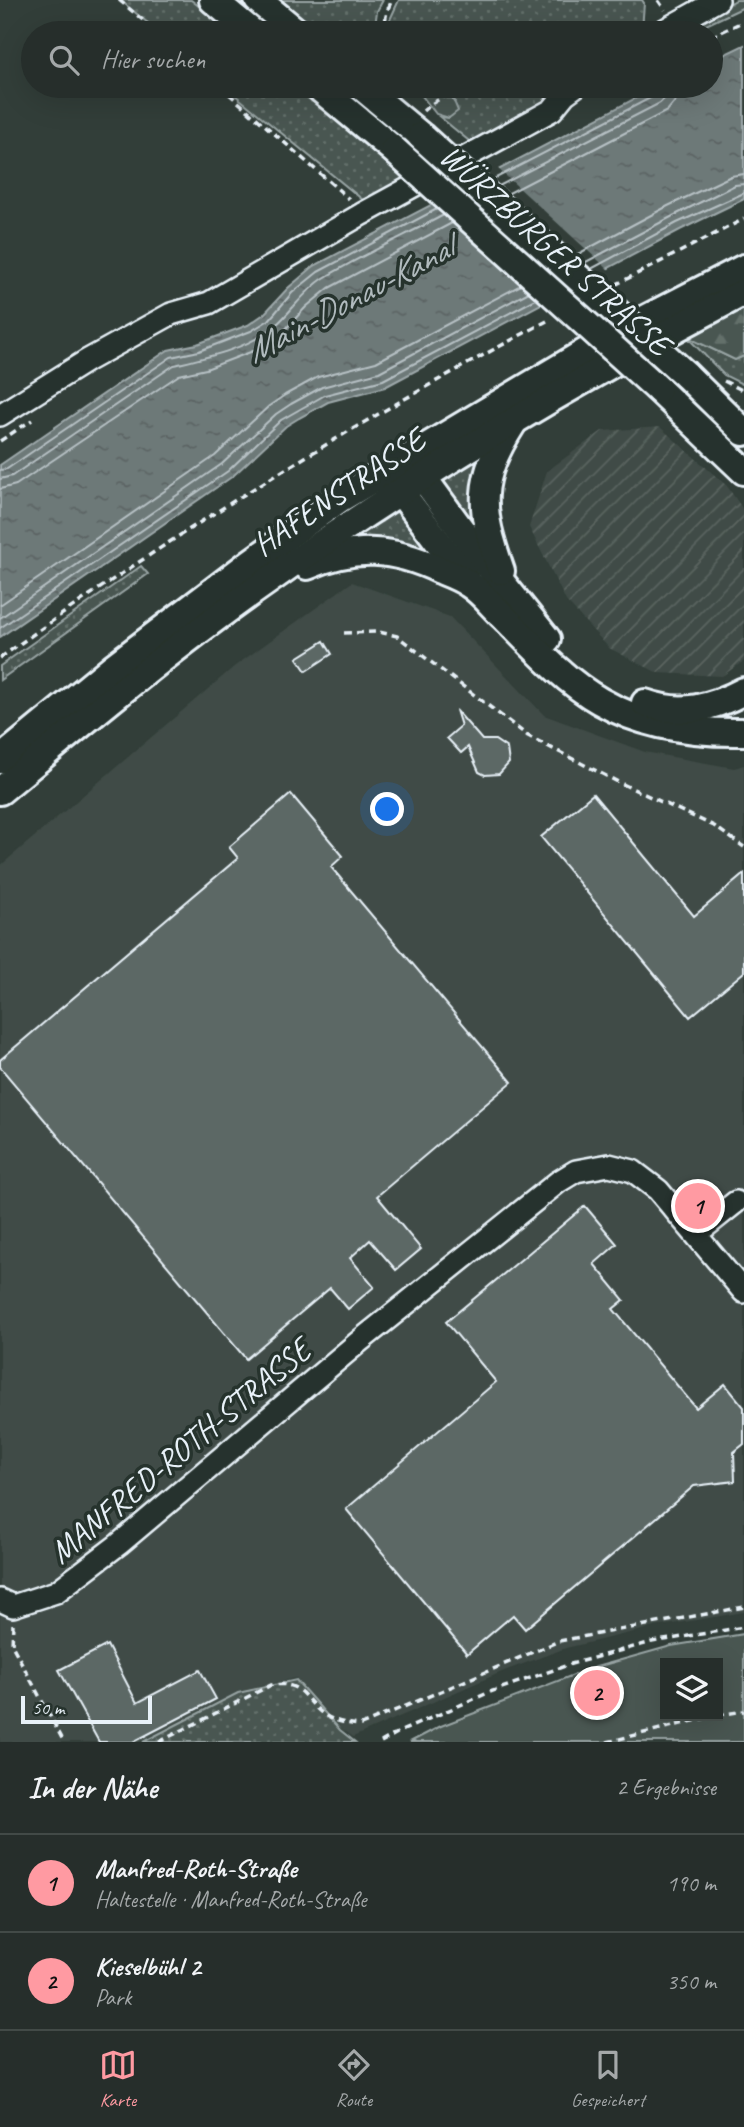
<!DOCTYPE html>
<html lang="de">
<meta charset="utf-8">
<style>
:root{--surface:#262e2b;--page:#2e3633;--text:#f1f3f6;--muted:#a4a8a9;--line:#424a47;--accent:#ff9aa2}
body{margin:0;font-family:Caveat,sans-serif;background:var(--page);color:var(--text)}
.controls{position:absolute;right:21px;bottom:21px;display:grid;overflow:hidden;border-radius:0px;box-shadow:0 7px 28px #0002}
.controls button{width:63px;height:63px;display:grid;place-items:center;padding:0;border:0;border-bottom:2px solid var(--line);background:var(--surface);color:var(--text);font:35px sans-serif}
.scale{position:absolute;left:21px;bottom:18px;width:131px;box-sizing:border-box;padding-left:7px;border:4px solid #e8f1f8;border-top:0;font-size:19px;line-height:24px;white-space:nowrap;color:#e8f1f8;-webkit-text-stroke:5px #26332d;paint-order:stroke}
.you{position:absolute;left:388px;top:810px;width:24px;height:24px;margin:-18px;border:5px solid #fff;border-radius:50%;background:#1a73e8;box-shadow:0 0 0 10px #1a73e833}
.badge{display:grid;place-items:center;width:46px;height:46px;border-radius:50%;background:var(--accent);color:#111;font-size:23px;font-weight:700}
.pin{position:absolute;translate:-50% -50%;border:4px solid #fff;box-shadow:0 2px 7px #0006}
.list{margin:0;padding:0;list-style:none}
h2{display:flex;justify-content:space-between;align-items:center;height:91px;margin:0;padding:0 28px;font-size:30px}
h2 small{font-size:23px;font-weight:400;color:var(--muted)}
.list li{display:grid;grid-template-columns:46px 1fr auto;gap:21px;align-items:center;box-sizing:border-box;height:98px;padding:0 28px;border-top:2px solid var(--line)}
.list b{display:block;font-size:26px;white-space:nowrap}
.list p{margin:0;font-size:23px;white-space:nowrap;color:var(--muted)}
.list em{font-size:23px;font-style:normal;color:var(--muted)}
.icon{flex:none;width:38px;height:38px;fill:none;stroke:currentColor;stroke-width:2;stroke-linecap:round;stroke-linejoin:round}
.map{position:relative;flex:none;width:744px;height:1742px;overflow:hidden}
.search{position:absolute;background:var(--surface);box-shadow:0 7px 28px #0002;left:21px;right:21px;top:21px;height:77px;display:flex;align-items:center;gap:18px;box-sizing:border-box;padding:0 24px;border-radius:38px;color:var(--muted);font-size:26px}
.sheet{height:287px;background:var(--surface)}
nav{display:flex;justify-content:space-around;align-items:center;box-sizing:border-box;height:98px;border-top:2px solid var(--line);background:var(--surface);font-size:19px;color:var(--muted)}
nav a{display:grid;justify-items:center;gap:4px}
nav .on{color:var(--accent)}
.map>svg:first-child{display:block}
.built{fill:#3f4b46}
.industrial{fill:url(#industrial-furrows)}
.grass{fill:url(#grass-dots);stroke:#98a4a4;stroke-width:2}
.forest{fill:url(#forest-firs);stroke:#98a4a4;stroke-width:2}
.garden{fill:#495651;stroke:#98a4a4;stroke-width:2;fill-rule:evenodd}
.water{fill:url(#water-ripples);stroke:#9ea9ab;stroke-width:2}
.pier{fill:#323e39}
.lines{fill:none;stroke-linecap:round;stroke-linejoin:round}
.shore{stroke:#b7c1c5;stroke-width:2}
.building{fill:#5c6865;stroke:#e8f1f8;stroke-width:2}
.minor-casing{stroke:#e8f1f8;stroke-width:26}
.major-casing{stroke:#e8f1f8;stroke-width:32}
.path{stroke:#e8f1f8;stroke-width:3.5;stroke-dasharray:7 5;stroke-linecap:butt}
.minor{stroke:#26332d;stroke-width:21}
.major{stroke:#26332d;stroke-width:26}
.major-bridge-casing{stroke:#e8f1f8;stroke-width:32;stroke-linecap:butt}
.major-bridge{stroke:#26332d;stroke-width:26}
.labels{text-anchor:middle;stroke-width:7;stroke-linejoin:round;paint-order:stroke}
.street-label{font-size:33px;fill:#e8f1f8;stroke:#26332d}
.water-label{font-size:35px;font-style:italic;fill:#b1bbbe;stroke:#26332d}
</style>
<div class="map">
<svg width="744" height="1742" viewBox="0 0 744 1742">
<defs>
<pattern id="industrial-furrows" width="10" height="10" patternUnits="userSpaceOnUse" patternTransform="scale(1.75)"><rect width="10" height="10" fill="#3f4b46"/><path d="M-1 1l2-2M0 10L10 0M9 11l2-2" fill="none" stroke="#5b6561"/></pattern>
<pattern id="grass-dots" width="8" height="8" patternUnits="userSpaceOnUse" patternTransform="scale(1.75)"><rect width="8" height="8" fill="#495651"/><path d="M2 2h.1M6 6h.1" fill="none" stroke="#636f6b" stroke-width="1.8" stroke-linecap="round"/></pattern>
<pattern id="forest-firs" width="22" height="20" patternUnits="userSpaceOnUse" patternTransform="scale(1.75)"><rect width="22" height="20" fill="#495651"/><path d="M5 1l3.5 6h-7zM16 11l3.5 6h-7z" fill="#636f6b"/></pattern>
<pattern id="water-ripples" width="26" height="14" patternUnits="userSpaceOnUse" patternTransform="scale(1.75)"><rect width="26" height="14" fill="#6d7978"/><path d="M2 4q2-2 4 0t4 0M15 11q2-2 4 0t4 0" fill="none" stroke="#5b6363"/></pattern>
</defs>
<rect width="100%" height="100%" fill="#323e39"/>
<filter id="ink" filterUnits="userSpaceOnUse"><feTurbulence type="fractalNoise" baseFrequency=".0143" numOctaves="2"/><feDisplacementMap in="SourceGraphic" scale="14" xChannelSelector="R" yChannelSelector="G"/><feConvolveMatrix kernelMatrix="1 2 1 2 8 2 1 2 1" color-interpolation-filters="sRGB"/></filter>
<g filter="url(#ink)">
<path class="built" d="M 352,582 L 450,617 L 544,715 L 645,752 L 734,768 L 744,765 L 744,1612 L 655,1627 L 566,1648 L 504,1671 L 353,1737 L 340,1728 L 296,1678 L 238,1692 L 140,1742 L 0,1742 L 0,866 L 235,666 Z"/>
<path class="industrial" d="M 660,427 L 727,486 L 744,511 L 744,661 L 722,676 L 658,673 L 609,648 L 566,601 L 529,527 L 547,471 L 602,431 Z"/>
<g class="grass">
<path d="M 120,0 L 191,0 L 233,33 L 160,33 Z"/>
<path d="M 279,0 L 383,0 L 377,11 L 374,33 L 319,33 Z"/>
<path d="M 399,0 L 642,0 L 644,3 L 642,30 L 639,33 L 388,33 L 388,24 Z"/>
<path d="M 736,0 L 744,0 L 744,7 L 689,33 L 678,33 Z"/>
<path d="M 224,86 L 297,86 L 405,179 L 363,200 Z"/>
<path d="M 437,86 L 566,86 L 490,137 L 474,145 L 440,117 L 449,118 L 455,101 Z"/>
<path d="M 687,337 L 735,360 L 744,356 L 744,385 L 724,375 Z"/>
<path d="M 481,454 L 475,525 L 443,484 L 444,476 Z"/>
<path d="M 391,510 L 402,511 L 436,553 L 352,541 L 352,537 Z"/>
<path d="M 141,566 L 148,574 L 0,680 L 0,666 Z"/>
<path d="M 296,1680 L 340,1730 L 355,1742 L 143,1742 L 238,1693 Z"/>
</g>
<g class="forest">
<path d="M 409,86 C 432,86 450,86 458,111 L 449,118 L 436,114 L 422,96 Z"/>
<path d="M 744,308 L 744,356 L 735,360 L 687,337 Z"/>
</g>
<path class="garden" d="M 744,1634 L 744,1742 L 410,1742 L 441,1726 L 589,1669 L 671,1646 ZM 665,1663 L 718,1663 L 718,1716 L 665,1716 Z"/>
<path class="water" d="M 744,45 L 744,199 L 680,230 L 385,387 L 328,402 L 299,418 L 286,426 L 233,476 L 0,637 L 0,465 L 168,350 L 197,344 L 248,325 L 264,314 L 288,288 L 314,266 L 659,86 L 711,86 L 711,61 Z"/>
<path class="pier" d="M 495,166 L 610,271 L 546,305 L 430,201 Z"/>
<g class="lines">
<g class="shore">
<path d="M 492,180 L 656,95 L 660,86"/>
<path d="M 499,186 L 660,103 L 667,96 L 669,86"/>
<path d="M 507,194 L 667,111 L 676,100 L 679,86"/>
<path d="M 576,255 L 668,206 L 731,176 L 744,174"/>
<path d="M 584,263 L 673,216 L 735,185 L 744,184"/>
<path d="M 591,269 L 677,223 L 744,193"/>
<path d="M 0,470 L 7,469 L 171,357 L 199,351 L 251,331 L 269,320 L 292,293 L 318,272 L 437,209"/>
<path d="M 0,479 L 12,476 L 174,365 C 208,357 247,349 274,327 C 292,311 304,291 324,278 C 362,255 404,236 444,215"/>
<path d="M 0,489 L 16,485 L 179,375 L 206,369 L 261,348 L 281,334 L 306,307 L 329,288 L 452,223"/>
<path d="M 0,605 L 215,456 L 269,406 L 285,395 L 318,377 L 376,362 L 521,285"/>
<path d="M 0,618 L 222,464 L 276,414 L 291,404 L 322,387 L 379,372 L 529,292"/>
<path d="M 0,628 L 228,471 L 281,420 L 295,412 L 325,395 L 383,380 L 536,299"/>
</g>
</g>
<g class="building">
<path d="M 324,641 L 332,654 L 306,671 L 297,658 Z"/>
<path d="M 456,710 L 482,740 L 495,740 L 507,748 L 509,763 L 499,774 L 485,775 L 479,772 L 468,747 L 461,753 L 447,738 L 461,726 Z"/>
<path d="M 291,794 L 343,856 L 331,867 L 512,1082 L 377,1196 L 421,1249 L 396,1270 L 370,1240 L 350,1258 L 374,1287 L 348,1309 L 330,1288 L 246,1359 L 0,1067 L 0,1060 L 238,858 L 229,847 Z"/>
<path d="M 593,794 L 694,916 L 744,874 L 744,972 L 690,1017 L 541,837 Z"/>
<path d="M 585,1206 L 617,1244 L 594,1264 L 624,1300 L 613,1309 L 696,1408 L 725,1384 L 744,1407 L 744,1444 L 734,1452 L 735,1481 L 694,1486 L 525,1629 L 513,1615 L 467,1654 L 346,1509 L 496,1382 L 446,1322 Z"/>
<path d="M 107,1645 L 137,1703 L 200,1670 L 216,1699 L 133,1742 L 99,1742 L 59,1670 Z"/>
</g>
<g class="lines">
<g class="minor-casing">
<g id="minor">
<path d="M 659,33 L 718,0"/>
<path d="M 0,415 L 88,360 L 171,314 L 209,303 L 362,214 L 552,110 L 565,94 L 576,86"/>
<path d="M 696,1234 L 736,1202"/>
<path d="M 0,1600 L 13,1606 L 56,1592 L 119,1544 L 361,1340 L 558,1182 L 576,1171 L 609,1165 L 633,1171 L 658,1190 L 744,1292"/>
</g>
</g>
<g class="major-casing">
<g id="major">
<path d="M 213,0 L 253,33"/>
<path d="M 258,0 L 298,33"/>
<path d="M 317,86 L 394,150"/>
<path d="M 361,86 L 421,136"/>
<path d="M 685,374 L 744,432"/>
<path d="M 658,389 L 744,471"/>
<path d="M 411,461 L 478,553 L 547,639"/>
<path d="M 390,478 L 468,581"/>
<path d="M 307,566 C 356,545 393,548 440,570 C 450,574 461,578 469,584 C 482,592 493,607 504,617 C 534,647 563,680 600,701 C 643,726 695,733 744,732"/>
<path d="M 501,571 C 479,508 476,481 513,423"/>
<path d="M 645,703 C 681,716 712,708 744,691"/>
<path d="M 0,760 L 113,667 L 250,563 L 341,498 L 616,334 L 744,268"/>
<path d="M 0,791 C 85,721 169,650 259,587 C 415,476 574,381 744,292"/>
</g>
</g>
<g class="path">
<path d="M 119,0 L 158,33"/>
<path d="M 658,0 L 665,10"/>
<path d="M 383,33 L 387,11 L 392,0"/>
<path d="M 711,37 L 744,21"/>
<path d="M 220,86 L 349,199"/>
<path d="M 594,92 L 608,86"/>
<path d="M 423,111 C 438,97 455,91 474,86"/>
<path d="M 615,285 L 744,219"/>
<path d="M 724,381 L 744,391"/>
<path d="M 0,441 L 32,420"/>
<path d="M 344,633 L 379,632 L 397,636 L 528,736 L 618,782 L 714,826 L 744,847"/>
<path d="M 0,658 C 175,532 359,420 549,320"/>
<path d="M 13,1624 L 12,1645 L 64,1742"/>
<path d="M 718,1715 L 744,1711"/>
<path d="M 159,1742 L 271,1685 C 302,1681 302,1697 323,1714 C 332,1721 348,1724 361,1725 L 559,1641 L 744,1607"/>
<path d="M 381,1742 L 399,1732 L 490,1692 L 571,1664 L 652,1642 L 744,1627"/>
<path d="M 607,1742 L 714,1716"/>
</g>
<use href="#minor" class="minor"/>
<use href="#major" class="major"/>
<g class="major-bridge-casing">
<g id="major-bridge">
<path d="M 421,136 L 685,374"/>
<path d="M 394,150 L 658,389"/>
</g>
</g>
<use href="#major-bridge" class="major-bridge"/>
</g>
</g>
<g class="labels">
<g class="street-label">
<text transform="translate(556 249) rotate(42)" y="12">WÜRZBURGER STRASSE</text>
<text transform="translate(338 491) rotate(-34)" y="12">HAFENSTRASSE</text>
<text transform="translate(179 1450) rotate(-40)" y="12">MANFRED-ROTH-STRASSE</text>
</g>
<g class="water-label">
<text transform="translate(349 299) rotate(-28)" y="12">Main-Donau-Kanal</text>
</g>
</g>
</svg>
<div class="controls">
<button><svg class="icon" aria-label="layers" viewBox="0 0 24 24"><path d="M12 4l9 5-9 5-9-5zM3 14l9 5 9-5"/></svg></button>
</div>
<div class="scale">50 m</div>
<div class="you"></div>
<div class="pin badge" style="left:698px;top:1206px">1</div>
<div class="pin badge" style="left:597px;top:1693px">2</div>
<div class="search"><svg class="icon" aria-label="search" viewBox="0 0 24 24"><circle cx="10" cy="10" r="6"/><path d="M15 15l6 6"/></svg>Hier suchen</div>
</div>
<section class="sheet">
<h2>In der Nähe<small>2 Ergebnisse</small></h2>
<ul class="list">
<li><span class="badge">1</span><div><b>Manfred-Roth-Straße</b><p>Haltestelle · Manfred-Roth-Straße</p></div><em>190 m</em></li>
<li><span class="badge">2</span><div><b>Kieselbühl 2</b><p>Park</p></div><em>350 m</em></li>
</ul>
</section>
<nav>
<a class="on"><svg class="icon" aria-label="map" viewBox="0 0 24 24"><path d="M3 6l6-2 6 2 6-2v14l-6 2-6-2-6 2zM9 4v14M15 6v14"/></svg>Karte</a>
<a><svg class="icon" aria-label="directions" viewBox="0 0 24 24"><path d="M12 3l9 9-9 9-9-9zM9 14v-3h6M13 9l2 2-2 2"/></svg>Route</a>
<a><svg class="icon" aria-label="saved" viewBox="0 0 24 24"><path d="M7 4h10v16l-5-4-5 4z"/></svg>Gespeichert</a>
</nav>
